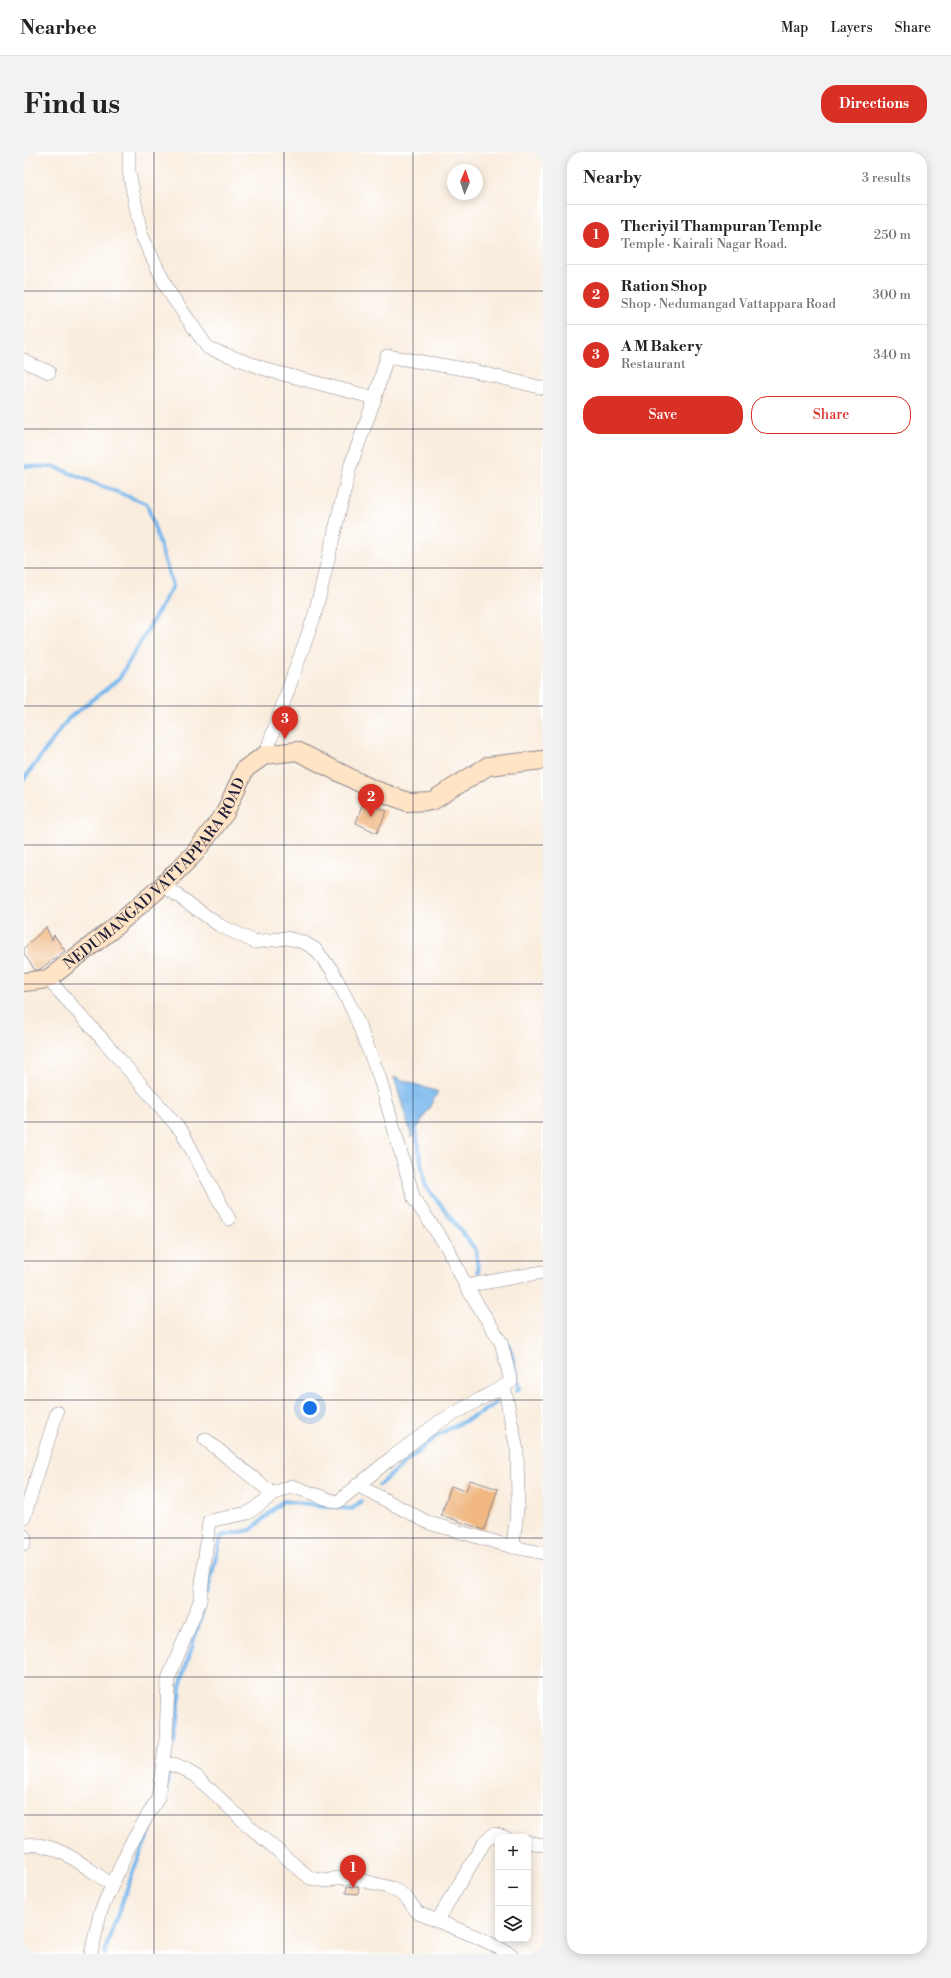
<!DOCTYPE html>
<meta charset="utf-8">
<style>
:root{--surface:#fff;--page:#f2f2f2;--text:#222;--muted:#767676;--line:#e0e0e0;--accent:#d93025}
body{margin:0;font-family:"Libre Bodoni",serif;background:var(--page);color:var(--text)}
.controls{position:absolute;right:12px;bottom:12px;display:grid;overflow:hidden;border-radius:8px;box-shadow:0 2px 10px #0003}
.controls button{width:36px;height:36px;display:grid;place-items:center;padding:0;border:0;border-bottom:1px solid var(--line);background:var(--surface);color:var(--text);font:20px sans-serif}
.compass{position:absolute;left:423px;top:12px;width:36px;height:36px;border-radius:50%;background:var(--surface);box-shadow:0 2px 10px #0003;rotate:2deg}
.you{position:absolute;left:286px;top:1256px;width:14px;height:14px;margin:-10px;border:3px solid #fff;border-radius:50%;background:#1a73e8;box-shadow:0 0 0 6px #1a73e833}
.badge{display:grid;place-items:center;width:26px;height:26px;border-radius:50%;background:var(--accent);color:#fff;font-size:13px;font-weight:700}
.pin{position:absolute;translate:-50% -33px;filter:drop-shadow(0 1px 2px #0008)}
.pin::after{content:'';position:absolute;top:21px;width:14px;height:12px;background:inherit;clip-path:polygon(0 0,100% 0,50% 100%)}
.list{margin:0;padding:0;list-style:none}
h2{display:flex;justify-content:space-between;align-items:center;height:52px;margin:0;padding:0 16px;font-size:17px}
h2 small{font-size:13px;font-weight:400;color:var(--muted)}
.list li{display:grid;grid-template-columns:26px 1fr auto;gap:12px;align-items:center;box-sizing:border-box;height:60px;padding:0 16px;border-top:1px solid var(--line)}
.list b{display:block;font-size:15px;white-space:nowrap}
.list p{margin:0;font-size:13px;white-space:nowrap;color:var(--muted)}
.list em{font-size:13px;font-style:normal;color:var(--muted)}
.actions{display:flex;gap:8px;padding:12px 16px}
.actions a{flex:1;padding:9px 0;border:1px solid var(--accent);border-radius:16px;text-align:center;font-size:14px;color:var(--accent)}
.actions .main{background:var(--accent);color:#fff}
.icon{flex:none;width:22px;height:22px;fill:none;stroke:currentColor;stroke-width:2;stroke-linecap:round;stroke-linejoin:round}
.map{position:relative;flex:none;width:519px;height:1802px;overflow:hidden;border-radius:16px}
header{display:flex;align-items:center;gap:24px;box-sizing:border-box;height:56px;padding:0 20px;background:var(--surface);border-bottom:1px solid var(--line)}
header strong{font-size:19px}
nav{display:flex;gap:22px;margin-inline-start:auto;font-size:14px}
.intro{display:flex;align-items:center;justify-content:space-between;box-sizing:border-box;height:96px;padding:0 24px}
h1{margin:0;font-size:28px}
.button{padding:10px 18px;border-radius:16px;background:var(--accent);color:#fff;font-size:14px;font-weight:700}
main{display:flex;gap:24px;padding:0 24px}
aside{flex:1;background:var(--surface);border-radius:16px;box-shadow:0 2px 10px #0003}
.map>svg:first-child{display:block}
.water{fill:#79b8ed;stroke:#4e6d94}
.lines{fill:none;stroke-linecap:round;stroke-linejoin:round}
.stream{stroke:#79b8ed;stroke-width:4}
.building{fill:#f0b781}
.street-casing{stroke:#8e888c;stroke-width:14}
.secondary-casing{stroke:#8e888c;stroke-width:20}
.street{stroke:#fff;stroke-width:13}
.secondary{stroke:#ffe4c6;stroke-width:18}
.grid{fill:none;stroke:#22223b;stroke-width:1;stroke-opacity:0.55}
.labels{text-anchor:middle;stroke-width:3;stroke-linejoin:round;paint-order:stroke}
.street-label{font-size:15px;fill:#22223b;stroke:#fff}
</style>
<header>
<strong>Nearbee</strong>
<nav><a>Map</a><a>Layers</a><a>Share</a></nav>
</header>
<div class="intro"><h1>Find us</h1><a class="button">Directions</a></div>
<main>
<div class="map">
<svg width="519" height="1802" viewBox="0 0 519 1802">
<rect width="100%" height="100%" fill="#fff"/>
<filter id="ink" filterUnits="userSpaceOnUse"><feTurbulence type="fractalNoise" baseFrequency=".025" numOctaves="2"/><feDisplacementMap in="SourceGraphic" scale="8" xChannelSelector="R" yChannelSelector="G"/><feConvolveMatrix kernelMatrix="1 2 1 2 8 2 1 2 1" color-interpolation-filters="sRGB"/></filter>
<filter id="wash" filterUnits="userSpaceOnUse"><feTurbulence type="fractalNoise" baseFrequency=".012" numOctaves="4" result="noise"/><feDisplacementMap in="SourceGraphic" scale="16" xChannelSelector="R" yChannelSelector="G"/><feGaussianBlur stdDeviation="0.9" result="paint"/><feColorMatrix in="noise" values="0 0 0 0 0 0 0 0 0 0 0 0 0 0 0 0 0 1.4 0 .05"/><feComposite in="paint" operator="in"/></filter>
<g filter="url(#wash)">
<rect width="100%" height="100%" fill="#f9edde"/>
<path class="water" d="M 370,925 L 414,940 L 388,986 Z"/>
<g class="lines">
<g class="stream">
<path d="M 0,314 L 31,315 L 123,352 L 149,434 L 95,527 L 45,566 L 0,627"/>
<path d="M 391,974 L 401,1033 L 452,1098 L 454,1120"/>
<path d="M 456,1143 L 469,1165"/>
<path d="M 482,1188 L 486,1196 L 496,1236 L 493,1238"/>
<path d="M 355,1333 L 415,1282 L 455,1262 L 472,1251"/>
<path d="M 183,1442 L 197,1384 L 227,1378 L 259,1349 L 328,1357 L 337,1349"/>
<path d="M 150,1592 L 158,1527 L 179,1458"/>
<path d="M 81,1802 L 84,1789 L 112,1712 L 142,1641 L 145,1620"/>
</g>
</g>
<g id="blocks">
<g class="building">
<path d="M 339,650 L 363,659 L 353,681 L 332,671 Z"/>
<path d="M 22,775 L 28,788 L 30,783 L 41,799 L 15,818 L 11,818 L 0,802 L 0,796 Z"/>
<path d="M 446,1328 L 474,1337 L 460,1378 L 417,1363 L 427,1334 L 442,1339 Z"/>
<path d="M 323,1734 L 335,1736 L 334,1742 L 322,1741 Z"/>
</g>
</g>
</g>
<g filter="url(#ink)">
<use href="#blocks" fill-opacity="0" stroke="#8e888c" stroke-width="1"/>
<g class="lines">
<g class="street-casing">
<g id="street">
<path d="M 105,0 L 105,19 L 117,82 L 145,140 L 184,196 L 247,219 L 351,246 L 326,315 L 291,462 L 241,603"/>
<path d="M 0,208 L 6,212 L 25,220"/>
<path d="M 351,246 L 363,204 L 446,218 L 519,236"/>
<path d="M 24,827 L 79,888 L 158,980 L 205,1067"/>
<path d="M 442,1134 L 519,1120"/>
<path d="M 480,1234 L 493,1298 L 494,1348 L 489,1395"/>
<path d="M 181,1287 L 249,1342"/>
<path d="M 333,1333 L 405,1371 L 489,1395 L 519,1401"/>
<path d="M 0,1365 L 33,1260"/>
<path d="M 0,1384 L 1,1387 L 0,1392"/>
<path d="M 139,1610 L 160,1617 L 172,1624 L 227,1676 L 286,1726 L 303,1729 L 312,1726 L 329,1726 L 367,1736 L 381,1744 L 394,1761 L 453,1785 L 487,1802"/>
<path d="M 504,1690 L 519,1693"/>
<path d="M 0,1693 C 32,1688 64,1717 88,1733"/>
<path d="M 413,1769 L 461,1689 L 470,1682 L 481,1685"/>
<path d="M 67,1802 L 76,1761 L 105,1695 L 134,1646 L 142,1588 L 144,1527 L 176,1449 L 185,1369 L 224,1361 L 251,1341 L 268,1334 L 312,1350 L 315,1349 L 366,1307 L 415,1270 L 487,1230 L 477,1190 L 442,1134 L 423,1095 L 390,1047 L 355,924 L 330,861 L 308,818 L 291,797 L 279,790 L 263,786 L 231,790 L 195,773 L 139,733"/>
</g>
</g>
<g class="secondary-casing">
<g id="secondary">
<path id="s1" d="M 0,830 L 24,827 L 86,779 L 139,733 L 170,702 L 201,661 L 221,617 L 241,603 L 273,599 L 346,636 L 384,650 L 408,649 L 464,614 L 519,608"/>
</g>
</g>
<use href="#street" class="street"/>
<use href="#secondary" class="secondary"/>
</g>
</g>
<path class="grid" d="M 130,0 L 130,1802M 260,0 L 260,1802M 389,0 L 389,1802M 0,139 L 519,139M 0,277 L 519,277M 0,416 L 519,416M 0,554 L 519,554M 0,693 L 519,693M 0,832 L 519,832M 0,970 L 519,970M 0,1109 L 519,1109M 0,1248 L 519,1248M 0,1386 L 519,1386M 0,1525 L 519,1525M 0,1663 L 519,1663"/>
<g class="labels">
<g class="street-label">
<text dy="5" stroke="none"><textPath href="#s1" startOffset="176">NEDUMANGAD VATTAPPARA ROAD</textPath></text>
</g>
</g>
</svg>
<div class="controls">
<button>+</button>
<button>−</button>
<button><svg class="icon" aria-label="layers" viewBox="0 0 24 24"><path d="M12 4l9 5-9 5-9-5zM3 14l9 5 9-5"/></svg></button>
</div>
<svg class="compass" viewBox="-18 -18 36 36"><path d="M0-13l5 13h-10z" fill="#e53935"/><path d="M0 13l5-13h-10z" fill="#767676"/></svg>
<div class="you"></div>
<div class="pin badge" style="left:329px;top:1736px">1</div>
<div class="pin badge" style="left:347px;top:665px">2</div>
<div class="pin badge" style="left:261px;top:587px">3</div>
</div>
<aside>
<h2>Nearby<small>3 results</small></h2>
<ul class="list">
<li><span class="badge">1</span><div><b>Theriyil Thampuran Temple</b><p>Temple · Kairali Nagar Road.</p></div><em>250 m</em></li>
<li><span class="badge">2</span><div><b>Ration Shop</b><p>Shop · Nedumangad Vattappara Road</p></div><em>300 m</em></li>
<li><span class="badge">3</span><div><b>A M Bakery</b><p>Restaurant</p></div><em>340 m</em></li>
</ul>
<div class="actions"><a class="main">Save</a><a>Share</a></div>
</aside>
</main>
